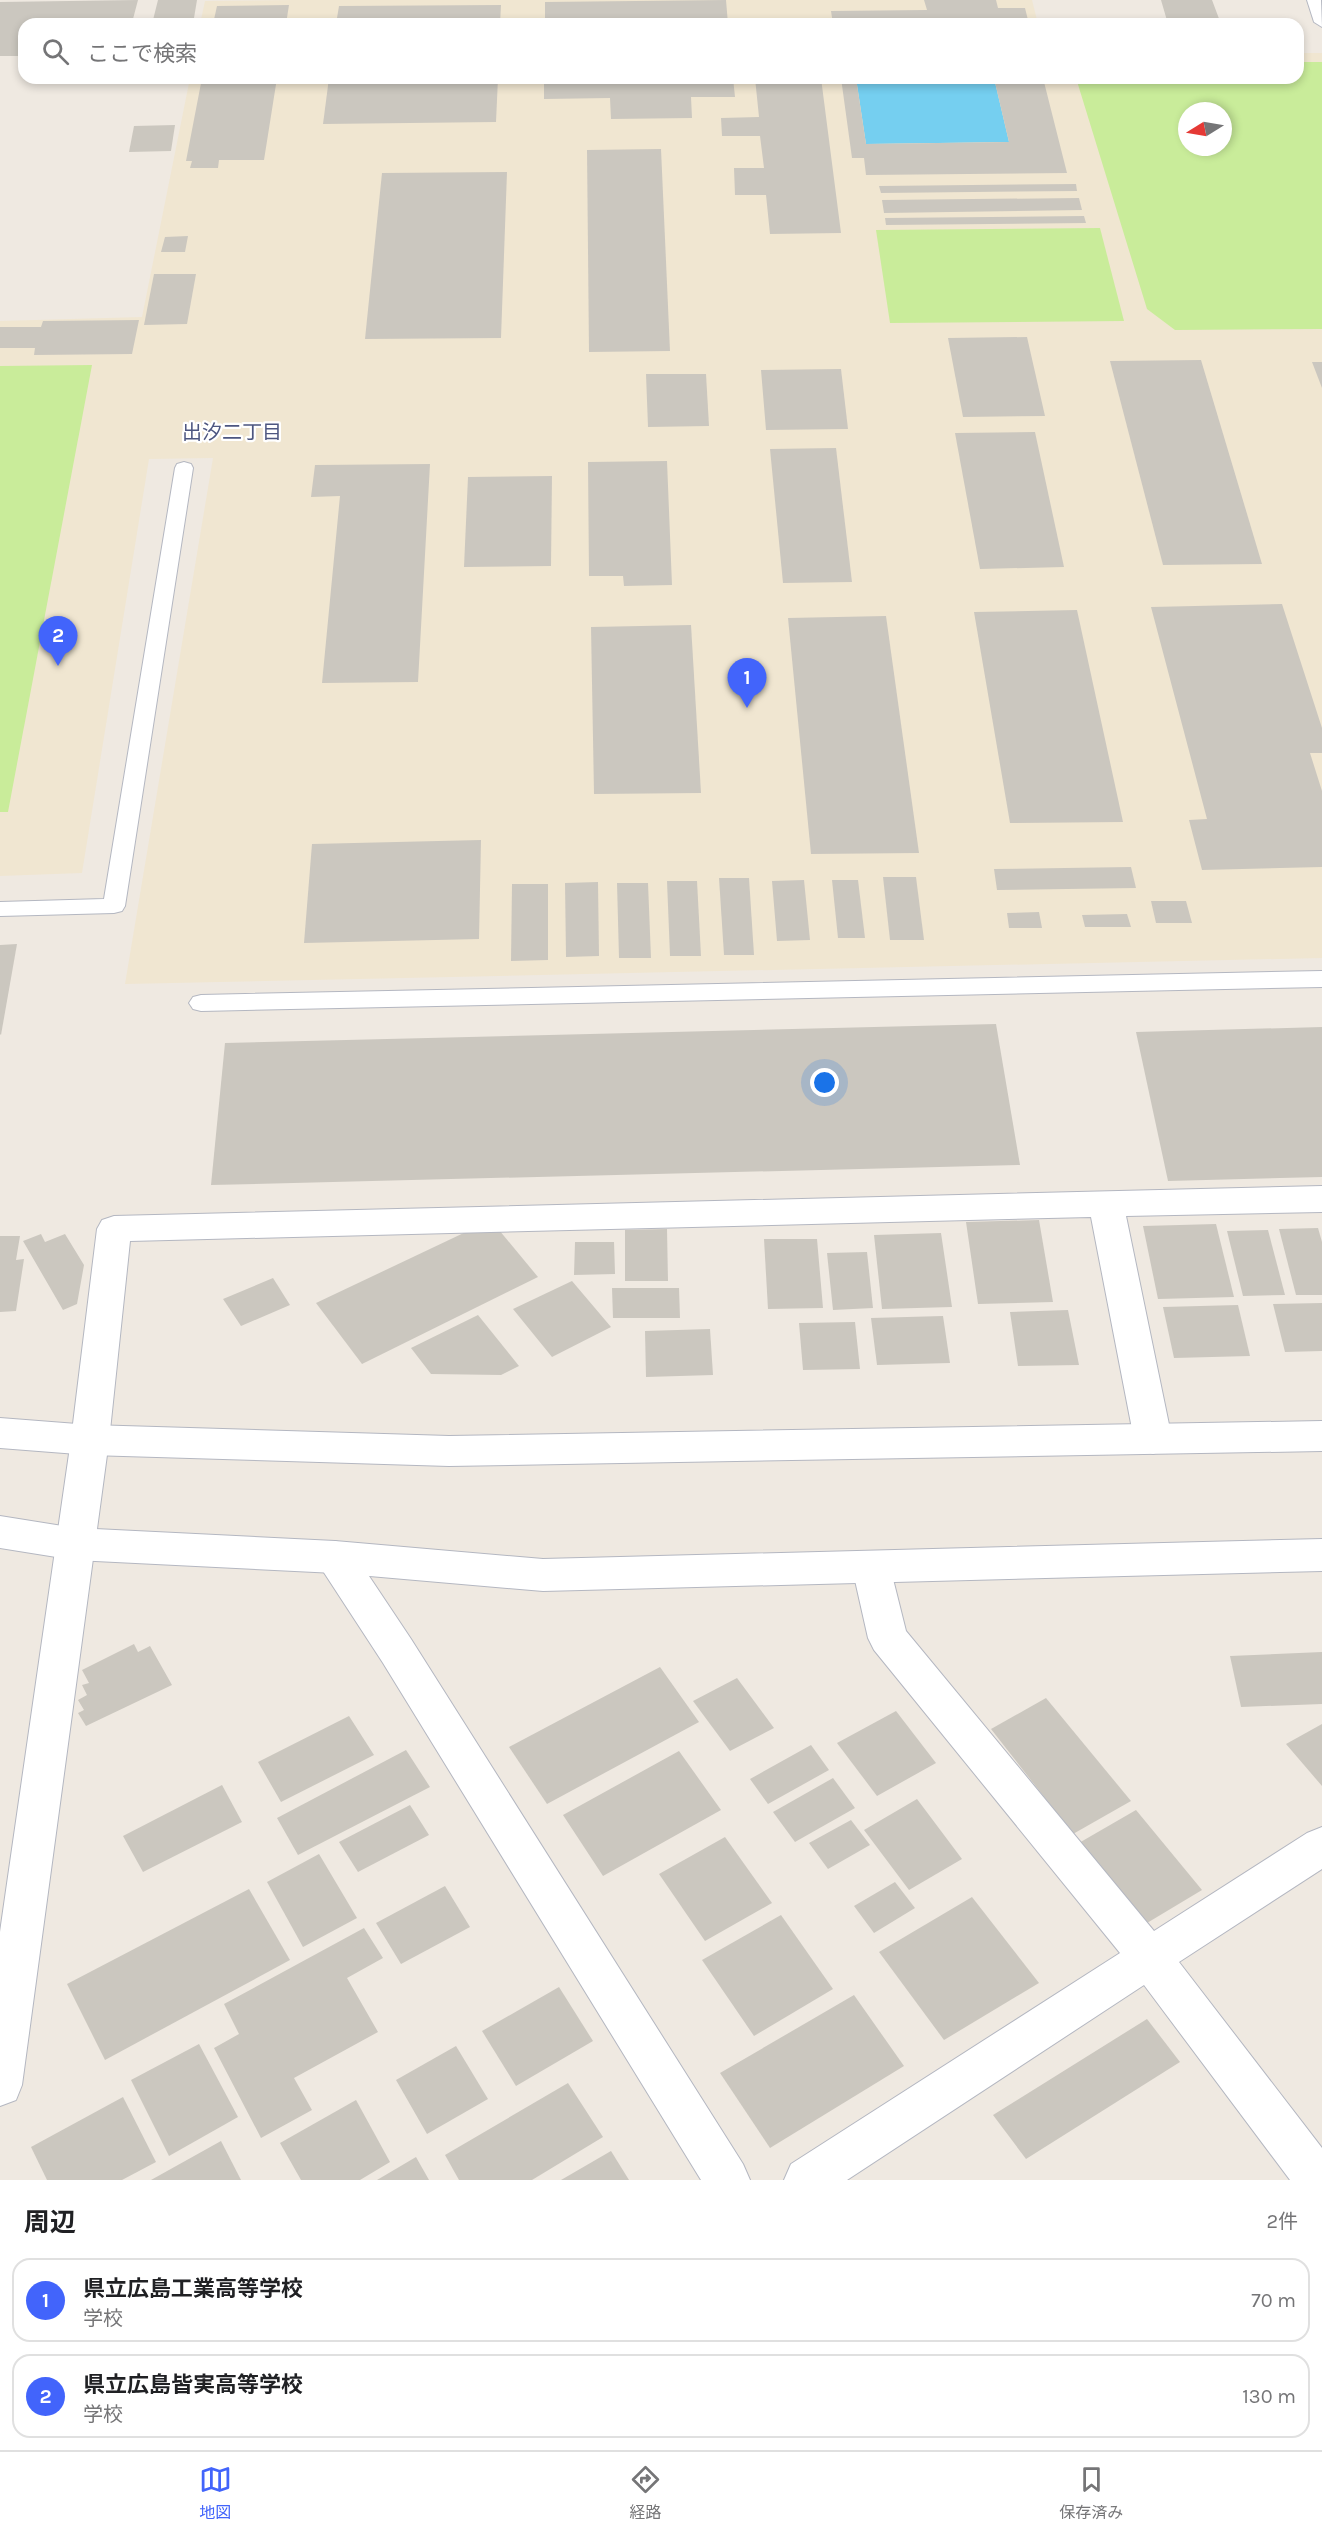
<!DOCTYPE html>
<html lang="ja">
<meta charset="utf-8">
<style>
:root{--surface:#fff;--page:#f6f6f6;--text:#202124;--muted:#757577;--line:#e0e0e0;--accent:#4264fb}
body{margin:0;font-family:Karla,"Noto Sans JP",sans-serif;background:var(--page);color:var(--text)}
.compass{position:absolute;left:1178px;top:102px;width:54px;height:54px;border-radius:50%;background:var(--surface);box-shadow:0 3px 9px #0003;rotate:259deg}
.you{position:absolute;left:825px;top:1083px;width:21px;height:21px;margin:-15px;border:4px solid #fff;border-radius:50%;background:#1a73e8;box-shadow:0 0 0 9px #1a73e833}
.badge{display:grid;place-items:center;width:39px;height:39px;border-radius:50%;background:var(--accent);color:#fff;font-size:20px;font-weight:700}
.pin{position:absolute;translate:-50% -50px;filter:drop-shadow(0 2px 3px #0008)}
.pin::after{content:'';position:absolute;top:32px;width:21px;height:18px;background:inherit;clip-path:polygon(0 0,100% 0,50% 100%)}
.list{margin:0;padding:0;list-style:none}
h2{display:flex;justify-content:space-between;align-items:center;height:78px;margin:0;padding:0 24px;font-size:26px}
h2 small{font-size:20px;font-weight:400;color:var(--muted)}
.list li{display:grid;grid-template-columns:39px 1fr auto;gap:18px;align-items:center;box-sizing:border-box;height:84px;margin:0 12px 12px;padding:0 12px;border:2px solid var(--line);border-radius:18px}
.list b{display:block;font-size:22px;white-space:nowrap}
.list p{margin:0;font-size:20px;white-space:nowrap;color:var(--muted)}
.list em{font-size:20px;font-style:normal;color:var(--muted)}
.icon{flex:none;width:33px;height:33px;fill:none;stroke:currentColor;stroke-width:2;stroke-linecap:round;stroke-linejoin:round}
.map{position:relative;flex:none;width:1322px;height:2180px;overflow:hidden}
.search{position:absolute;background:var(--surface);box-shadow:0 3px 9px #0003;left:18px;right:18px;top:18px;height:66px;display:flex;align-items:center;gap:15px;box-sizing:border-box;padding:0 21px;border-radius:18px;color:var(--muted);font-size:22px}
.sheet{height:270px;background:var(--surface)}
nav{display:flex;justify-content:space-around;align-items:center;box-sizing:border-box;height:84px;border-top:2px solid var(--line);background:var(--surface);font-size:16px;color:var(--muted)}
nav a{display:grid;justify-items:center;gap:3px}
nav .on{color:var(--accent)}
.map>svg:first-child{display:block}
.education{fill:#f0e6d1;fill-rule:evenodd}
.pitch{fill:#c9ec9a;fill-rule:evenodd}
.water{fill:#75cff0}
.building{fill:#cbc7bf}
.lines{fill:none;stroke-linecap:round;stroke-linejoin:round}
.service-casing{stroke:#b4b7c1;stroke-width:2}
.minor-casing{stroke:#b4b7c1;stroke-width:2}
.tertiary-casing{stroke:#b4b7c1;stroke-width:2}
.service{fill:#fff;fill-rule:evenodd}
.minor{fill:#fff;fill-rule:evenodd}
.tertiary{fill:#fff;fill-rule:evenodd}
.labels{text-anchor:middle;stroke-width:4.5;stroke-linejoin:round;paint-order:stroke}
.far-neighbourhood-label{font-size:20px;fill:#4d5680;stroke:#fff}
</style>
<div class="map">
<svg width="1322" height="2180" viewBox="0 0 1322 2180">
<rect width="100%" height="100%" fill="#efe9e1"/>
<g class="education">
<path d="M 295,0 L 1032,0 L 1038,24 L 200,24 L 205,1 Z"/>
<path d="M 1298,53 L 1322,53 L 1322,958 L 125,984 L 213,458 L 149,459 L 82,873 L 0,876 L 0,321 L 142,317 L 190,78 L 1298,78 ZM 1187,111 L 1223,111 L 1223,147 L 1187,147 Z"/>
</g>
<g class="pitch">
<path d="M 1298,62 L 1322,62 L 1322,329 L 1175,330 L 1147,309 L 1076,78 L 1298,78 ZM 1187,111 L 1223,111 L 1223,147 L 1187,147 Z"/>
<path d="M 1100,228 L 1124,321 L 890,323 L 876,230 Z"/>
<path d="M 92,365 L 8,812 L 0,812 L 0,366 Z"/>
</g>
<g class="water">
<path d="M 980,18 L 981,24 L 848,24 L 847,19 Z"/>
<path d="M 856,78 L 994,78 L 1009,142 L 866,144 Z"/>
</g>
<g class="building">
<path d="M 138,0 L 133,19 L 148,19 L 147,24 L 24,24 L 24,56 L 0,56 L 0,2 Z"/>
<path d="M 158,0 L 197,0 L 193,24 L 152,24 Z"/>
<path d="M 726,0 L 728,24 L 545,24 L 545,2 Z"/>
<path d="M 924,0 L 996,0 L 998,8 L 1025,8 L 1029,24 L 981,24 L 980,18 L 847,19 L 848,24 L 833,24 L 831,11 L 927,10 Z"/>
<path d="M 1161,0 L 1212,0 L 1221,24 L 1168,24 Z"/>
<path d="M 289,5 L 286,24 L 213,24 L 217,6 Z"/>
<path d="M 501,5 L 500,24 L 336,24 L 339,6 Z"/>
<path d="M 37,78 L 185,78 L 184,82 L 36,84 Z"/>
<path d="M 202,78 L 277,78 L 264,160 L 219,160 L 218,168 L 190,168 L 192,161 L 186,161 Z"/>
<path d="M 329,78 L 498,78 L 496,122 L 323,124 Z"/>
<path d="M 544,78 L 733,78 L 735,97 L 691,97 L 692,118 L 611,119 L 610,98 L 544,99 Z"/>
<path d="M 755,78 L 821,78 L 841,233 L 770,234 L 766,195 L 735,195 L 734,168 L 764,168 L 760,136 L 722,136 L 721,118 L 759,117 Z"/>
<path d="M 841,78 L 856,78 L 866,144 L 1009,142 L 994,78 L 1043,78 L 1067,173 L 866,175 L 864,158 L 852,158 Z"/>
<path d="M 175,125 L 171,151 L 129,152 L 134,126 Z"/>
<path d="M 661,149 L 670,351 L 589,352 L 587,150 Z"/>
<path d="M 507,172 L 501,338 L 365,339 L 382,173 Z"/>
<path d="M 1076,184 L 1077,191 L 881,193 L 879,186 Z"/>
<path d="M 1079,198 L 1082,210 L 884,213 L 882,200 Z"/>
<path d="M 1084,216 L 1086,223 L 886,225 L 885,218 Z"/>
<path d="M 188,236 L 185,252 L 161,252 L 165,237 Z"/>
<path d="M 154,274 L 196,274 L 187,324 L 144,325 Z"/>
<path d="M 139,320 L 132,354 L 34,355 L 35,348 L 0,348 L 0,327 L 41,327 L 43,321 Z"/>
<path d="M 1027,337 L 1045,416 L 963,417 L 948,338 Z"/>
<path d="M 1201,360 L 1262,564 L 1163,565 L 1110,361 Z"/>
<path d="M 1312,362 L 1322,362 L 1322,388 Z"/>
<path d="M 841,369 L 848,429 L 766,430 L 761,370 Z"/>
<path d="M 646,374 L 706,374 L 709,426 L 648,427 Z"/>
<path d="M 1035,432 L 1064,567 L 980,569 L 955,433 Z"/>
<path d="M 836,448 L 852,582 L 783,583 L 770,449 Z"/>
<path d="M 667,461 L 672,585 L 624,586 L 623,576 L 589,576 L 588,462 Z"/>
<path d="M 430,464 L 418,682 L 322,683 L 340,496 L 311,497 L 315,465 Z"/>
<path d="M 552,476 L 551,566 L 464,567 L 468,477 Z"/>
<path d="M 1282,604 L 1322,728 L 1322,753 L 1310,753 L 1322,791 L 1322,867 L 1202,870 L 1189,820 L 1207,819 L 1151,607 Z"/>
<path d="M 1077,610 L 1123,822 L 1010,823 L 974,612 Z"/>
<path d="M 886,616 L 919,853 L 811,854 L 788,618 Z"/>
<path d="M 691,625 L 701,793 L 594,794 L 591,627 Z"/>
<path d="M 481,840 L 479,939 L 304,943 L 312,844 Z"/>
<path d="M 1131,867 L 1136,888 L 997,890 L 994,869 Z"/>
<path d="M 883,877 L 916,877 L 924,940 L 890,940 Z"/>
<path d="M 719,878 L 749,878 L 754,955 L 724,955 Z"/>
<path d="M 804,880 L 810,940 L 777,941 L 772,881 Z"/>
<path d="M 832,880 L 858,880 L 865,938 L 838,938 Z"/>
<path d="M 667,881 L 697,881 L 701,956 L 670,956 Z"/>
<path d="M 598,882 L 599,956 L 566,957 L 565,883 Z"/>
<path d="M 617,883 L 648,883 L 651,958 L 619,958 Z"/>
<path d="M 512,884 L 548,884 L 548,960 L 511,961 Z"/>
<path d="M 1151,901 L 1186,901 L 1192,923 L 1156,923 Z"/>
<path d="M 1039,912 L 1042,928 L 1009,928 L 1007,913 Z"/>
<path d="M 1127,914 L 1131,927 L 1085,927 L 1082,915 Z"/>
<path d="M 17,944 L 1,1035 L 0,1034 L 0,945 Z"/>
<path d="M 996,1024 L 1020,1165 L 211,1185 L 225,1043 Z"/>
<path d="M 1322,1027 L 1322,1177 L 1168,1181 L 1136,1032 Z"/>
<path d="M 1039,1220 L 1053,1302 L 978,1304 L 966,1222 Z"/>
<path d="M 1216,1224 L 1234,1297 L 1158,1299 L 1143,1226 Z"/>
<path d="M 1318,1228 L 1322,1242 L 1322,1295 L 1296,1295 L 1279,1229 Z"/>
<path d="M 667,1229 L 668,1281 L 625,1281 L 625,1230 Z"/>
<path d="M 470,1230 L 499,1230 L 538,1277 L 362,1364 L 316,1303 Z"/>
<path d="M 1268,1230 L 1285,1295 L 1243,1296 L 1227,1231 Z"/>
<path d="M 941,1233 L 952,1307 L 882,1309 L 874,1235 Z"/>
<path d="M 41,1234 L 45,1242 L 65,1234 L 84,1265 L 77,1304 L 63,1310 L 23,1241 Z"/>
<path d="M 0,1236 L 20,1236 L 16,1260 L 24,1259 L 16,1311 L 0,1312 Z"/>
<path d="M 764,1239 L 817,1239 L 823,1308 L 768,1309 Z"/>
<path d="M 575,1242 L 614,1242 L 615,1274 L 574,1275 Z"/>
<path d="M 867,1252 L 873,1308 L 833,1310 L 827,1253 Z"/>
<path d="M 273,1278 L 290,1305 L 241,1326 L 223,1299 Z"/>
<path d="M 572,1281 L 611,1327 L 552,1357 L 513,1309 Z"/>
<path d="M 612,1288 L 679,1288 L 680,1318 L 613,1318 Z"/>
<path d="M 1322,1303 L 1322,1351 L 1285,1352 L 1273,1304 Z"/>
<path d="M 1238,1305 L 1250,1356 L 1174,1358 L 1163,1307 Z"/>
<path d="M 1068,1310 L 1079,1365 L 1018,1366 L 1010,1312 Z"/>
<path d="M 478,1315 L 519,1366 L 501,1375 L 431,1374 L 411,1348 Z"/>
<path d="M 943,1316 L 950,1363 L 877,1365 L 871,1318 Z"/>
<path d="M 855,1322 L 860,1369 L 803,1370 L 799,1323 Z"/>
<path d="M 710,1329 L 713,1375 L 646,1377 L 645,1331 Z"/>
<path d="M 134,1644 L 138,1652 L 150,1646 L 172,1685 L 86,1726 L 78,1713 L 84,1710 L 78,1700 L 87,1695 L 82,1685 L 89,1683 L 82,1670 Z"/>
<path d="M 1322,1652 L 1322,1704 L 1241,1707 L 1230,1656 Z"/>
<path d="M 660,1667 L 699,1722 L 547,1804 L 509,1747 Z"/>
<path d="M 737,1678 L 774,1728 L 730,1751 L 693,1701 Z"/>
<path d="M 1046,1698 L 1131,1801 L 1073,1834 L 991,1729 Z"/>
<path d="M 896,1711 L 936,1763 L 877,1796 L 837,1743 Z"/>
<path d="M 349,1716 L 374,1755 L 281,1802 L 258,1762 Z"/>
<path d="M 1322,1724 L 1322,1786 L 1286,1744 Z"/>
<path d="M 811,1745 L 829,1770 L 768,1804 L 750,1779 Z"/>
<path d="M 406,1750 L 430,1787 L 298,1855 L 277,1818 Z"/>
<path d="M 679,1751 L 721,1810 L 603,1876 L 563,1815 Z"/>
<path d="M 833,1778 L 855,1808 L 795,1842 L 773,1812 Z"/>
<path d="M 222,1785 L 242,1822 L 143,1872 L 123,1836 Z"/>
<path d="M 917,1799 L 962,1859 L 909,1890 L 864,1830 Z"/>
<path d="M 410,1805 L 429,1835 L 358,1872 L 339,1842 Z"/>
<path d="M 1136,1810 L 1202,1890 L 1137,1929 L 1072,1847 Z"/>
<path d="M 851,1820 L 870,1845 L 828,1869 L 809,1843 Z"/>
<path d="M 725,1837 L 772,1903 L 705,1941 L 659,1874 Z"/>
<path d="M 319,1854 L 357,1918 L 303,1947 L 267,1882 Z"/>
<path d="M 895,1882 L 915,1908 L 874,1933 L 854,1906 Z"/>
<path d="M 445,1886 L 470,1927 L 401,1964 L 376,1923 Z"/>
<path d="M 249,1889 L 290,1960 L 105,2060 L 67,1984 Z"/>
<path d="M 972,1897 L 1039,1983 L 944,2040 L 879,1952 Z"/>
<path d="M 781,1915 L 833,1989 L 754,2036 L 702,1960 Z"/>
<path d="M 364,1928 L 383,1958 L 347,1978 L 378,2032 L 294,2078 L 312,2110 L 261,2138 L 214,2048 L 239,2034 L 224,2004 Z"/>
<path d="M 559,1987 L 593,2041 L 516,2086 L 482,2031 Z"/>
<path d="M 854,1995 L 904,2066 L 770,2148 L 720,2073 Z"/>
<path d="M 1147,2019 L 1180,2062 L 1026,2159 L 993,2115 Z"/>
<path d="M 199,2044 L 238,2117 L 169,2156 L 131,2080 Z"/>
<path d="M 456,2046 L 488,2099 L 427,2134 L 396,2080 Z"/>
<path d="M 568,2083 L 603,2137 L 532,2180 L 459,2180 L 445,2155 Z"/>
<path d="M 123,2097 L 156,2162 L 122,2180 L 47,2180 L 31,2147 Z"/>
<path d="M 356,2100 L 390,2162 L 360,2180 L 301,2180 L 280,2143 Z"/>
<path d="M 221,2141 L 241,2180 L 151,2180 Z"/>
<path d="M 611,2151 L 629,2180 L 561,2180 Z"/>
<path d="M 416,2157 L 429,2180 L 377,2180 Z"/>
</g>
<g class="lines">
<g class="service-casing">
<g id="service">
<path d="M 1307,0 L 1321,0 L 1322,27 L 1314,22 Z"/>
<path d="M 184,462 L 191,464 L 193,468 L 125,906 L 122,911 L 114,913 L 0,916 L 0,902 L 104,899 L 175,468 L 177,464 Z"/>
<path d="M 1322,971 L 1322,987 L 201,1011 L 193,1009 L 189,1003 L 193,997 L 201,995 Z"/>
</g>
</g>
<g class="minor-casing">
<g id="minor">
<path d="M 1322,1186 L 1322,1212 L 1126,1216 L 1172,1439 L 1166,1449 L 1153,1454 L 1140,1449 L 1134,1439 L 1091,1217 L 130,1241 L 109,1440 L 22,2085 L 16,2100 L 0,2106 L 0,1932 L 71,1440 L 97,1229 L 102,1220 L 114,1216 Z"/>
<path d="M 335,1541 L 349,1546 L 411,1639 L 743,2164 L 750,2180 L 701,2180 L 383,1663 L 321,1568 L 316,1557 L 321,1546 Z"/>
<path d="M 871,1551 L 885,1556 L 890,1567 L 906,1631 L 1154,1931 L 1307,1833 L 1322,1827 L 1322,1869 L 1179,1962 L 1322,2148 L 1322,2180 L 1290,2180 L 1144,1985 L 847,2180 L 784,2180 L 791,2164 L 1120,1953 L 874,1650 L 868,1638 L 852,1567 L 857,1556 Z"/>
</g>
</g>
<g class="tertiary-casing">
<g id="tertiary">
<path d="M 0,1418 L 90,1425 L 449,1436 L 1322,1421 L 1322,1451 L 449,1466 L 90,1455 L 0,1448 Z"/>
<path d="M 0,1516 L 75,1528 L 335,1541 L 543,1559 L 1322,1539 L 1322,1571 L 543,1591 L 335,1573 L 75,1560 L 0,1548 Z"/>
</g>
</g>
<use href="#service" class="service"/>
<use href="#minor" class="minor"/>
<use href="#tertiary" class="tertiary"/>
</g>
<g class="labels">
<g class="far-neighbourhood-label">
<text x="232" y="439">出汐二丁目</text>
</g>
</g>
</svg>
<svg class="compass" viewBox="-18 -18 36 36"><path d="M0-13l5 13h-10z" fill="#e53935"/><path d="M0 13l5-13h-10z" fill="#757577"/></svg>
<div class="you"></div>
<div class="pin badge" style="left:747px;top:708px">1</div>
<div class="pin badge" style="left:58px;top:666px">2</div>
<div class="search"><svg class="icon" aria-label="search" viewBox="0 0 24 24"><circle cx="10" cy="10" r="6"/><path d="M15 15l6 6"/></svg>ここで検索</div>
</div>
<section class="sheet">
<h2>周辺<small>2件</small></h2>
<ul class="list">
<li><span class="badge">1</span><div><b>県立広島工業高等学校</b><p>学校</p></div><em>70 m</em></li>
<li><span class="badge">2</span><div><b>県立広島皆実高等学校</b><p>学校</p></div><em>130 m</em></li>
</ul>
</section>
<nav>
<a class="on"><svg class="icon" aria-label="map" viewBox="0 0 24 24"><path d="M3 6l6-2 6 2 6-2v14l-6 2-6-2-6 2zM9 4v14M15 6v14"/></svg>地図</a>
<a><svg class="icon" aria-label="directions" viewBox="0 0 24 24"><path d="M12 3l9 9-9 9-9-9zM9 14v-3h6M13 9l2 2-2 2"/></svg>経路</a>
<a><svg class="icon" aria-label="saved" viewBox="0 0 24 24"><path d="M7 4h10v16l-5-4-5 4z"/></svg>保存済み</a>
</nav>
